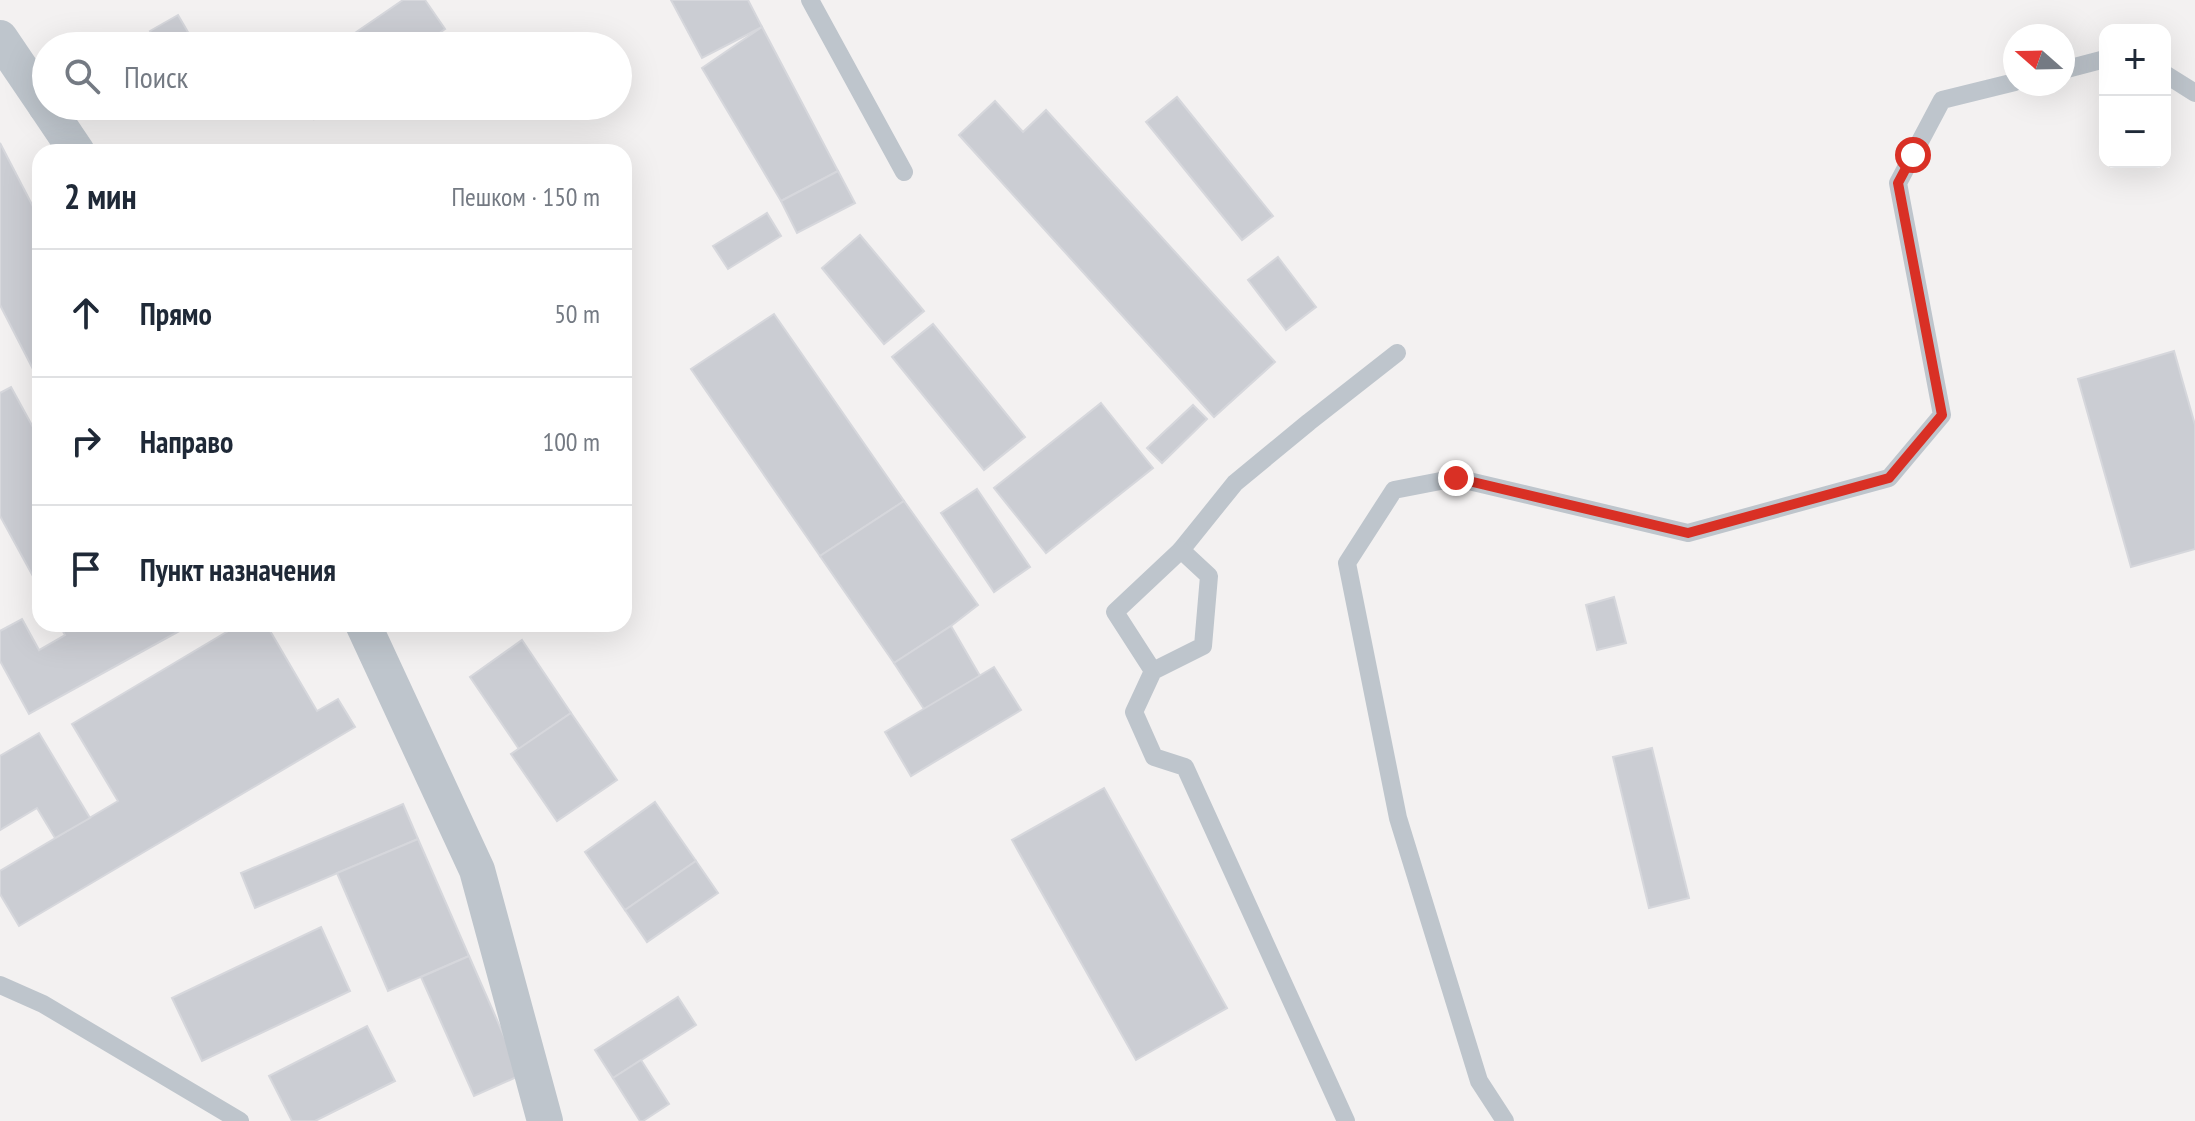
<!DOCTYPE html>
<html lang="ru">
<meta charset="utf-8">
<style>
:root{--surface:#fff;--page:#f2f2f3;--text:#1f2937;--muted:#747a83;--line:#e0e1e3}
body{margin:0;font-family:"PT Sans Narrow",sans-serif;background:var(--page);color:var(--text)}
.controls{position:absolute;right:24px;top:24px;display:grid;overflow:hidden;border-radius:16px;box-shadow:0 8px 32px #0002}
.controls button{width:72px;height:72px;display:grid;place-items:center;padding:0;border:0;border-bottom:2px solid var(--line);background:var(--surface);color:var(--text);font:40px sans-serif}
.compass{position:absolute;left:2003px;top:24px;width:72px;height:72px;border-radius:50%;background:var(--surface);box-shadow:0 8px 32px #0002;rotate:290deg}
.stop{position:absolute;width:24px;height:24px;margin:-18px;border:6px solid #d93025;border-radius:50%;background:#fff}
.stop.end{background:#d93025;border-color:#fff;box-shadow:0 2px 8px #0008}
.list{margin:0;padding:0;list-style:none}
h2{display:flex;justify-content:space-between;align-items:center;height:104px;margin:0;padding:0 32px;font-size:34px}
h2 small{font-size:26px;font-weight:400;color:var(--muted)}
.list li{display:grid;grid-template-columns:52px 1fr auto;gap:24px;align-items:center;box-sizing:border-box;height:128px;padding:0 32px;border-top:2px solid var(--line)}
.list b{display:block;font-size:30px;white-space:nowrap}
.list em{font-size:26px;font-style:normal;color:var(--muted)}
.icon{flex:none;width:44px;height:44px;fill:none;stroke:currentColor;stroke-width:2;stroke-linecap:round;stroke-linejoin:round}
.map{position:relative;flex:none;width:2195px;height:1121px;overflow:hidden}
.search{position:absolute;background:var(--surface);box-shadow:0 8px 32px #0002;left:32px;top:32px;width:600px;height:88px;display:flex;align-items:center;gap:20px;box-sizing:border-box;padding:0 28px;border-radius:44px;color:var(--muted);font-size:30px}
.panel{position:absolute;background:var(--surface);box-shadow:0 8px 32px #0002;left:32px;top:144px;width:600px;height:488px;border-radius:24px}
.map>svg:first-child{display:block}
.building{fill:#cbcdd3;stroke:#d6d7dc;stroke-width:2}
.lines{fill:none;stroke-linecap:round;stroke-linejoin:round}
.service{stroke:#bec5cc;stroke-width:18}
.minor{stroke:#bec5cc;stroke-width:36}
.route{stroke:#d93025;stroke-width:10}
</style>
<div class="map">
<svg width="2195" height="1121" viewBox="0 0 2195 1121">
<rect width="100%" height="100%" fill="#f3f1f1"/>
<g class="building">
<path d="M 403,0 L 425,0 L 445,29 L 421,46 L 336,46 Z"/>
<path d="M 671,0 L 748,0 L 762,27 L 702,58 Z"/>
<path d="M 178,15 L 196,46 L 159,46 L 150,31 Z"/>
<path d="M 762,27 L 838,171 L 781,201 L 702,68 Z"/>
<path d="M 1177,97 L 1273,216 L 1242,240 L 1146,122 Z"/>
<path d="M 995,101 L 1023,132 L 1046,110 L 1275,362 L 1214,417 L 959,135 Z"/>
<path d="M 305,106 L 333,106 L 314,119 Z"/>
<path d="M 0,143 L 40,220 L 40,372 L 36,375 L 0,305 Z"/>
<path d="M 838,171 L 855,203 L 797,233 L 781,201 Z"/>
<path d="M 767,213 L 781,236 L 728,269 L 713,246 Z"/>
<path d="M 860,235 L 924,311 L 884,344 L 822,268 Z"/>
<path d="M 1278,257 L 1316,307 L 1286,330 L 1248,280 Z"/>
<path d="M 774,314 L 904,501 L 820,556 L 691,369 Z"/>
<path d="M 933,324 L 1025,437 L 984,470 L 892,357 Z"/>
<path d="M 2174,351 L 2195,425 L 2195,549 L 2131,567 L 2078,379 Z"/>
<path d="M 11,387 L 40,440 L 40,589 L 0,516 L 0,393 Z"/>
<path d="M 1101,403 L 1153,468 L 1046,553 L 994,488 Z"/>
<path d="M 1193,405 L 1207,419 L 1162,463 L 1147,448 Z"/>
<path d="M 977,489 L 1030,567 L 994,592 L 941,513 Z"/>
<path d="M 904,501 L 978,605 L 951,626 L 894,663 L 820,556 Z"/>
<path d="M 1614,597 L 1626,643 L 1597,650 L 1586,605 Z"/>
<path d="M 22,619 L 39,650 L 65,635 L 59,624 L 192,624 L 29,714 L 0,661 L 0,631 Z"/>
<path d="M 240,624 L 266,624 L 317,711 L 338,699 L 355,727 L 19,926 L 0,894 L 0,871 L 118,801 L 72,724 Z"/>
<path d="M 951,626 L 980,676 L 924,709 L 894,663 Z"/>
<path d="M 522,640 L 571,713 L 519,749 L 470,677 Z"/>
<path d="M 994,667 L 1021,710 L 911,776 L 885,732 Z"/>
<path d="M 571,713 L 617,780 L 557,821 L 511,754 Z"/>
<path d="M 39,733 L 90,818 L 55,838 L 37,808 L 0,830 L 0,756 Z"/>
<path d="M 1652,748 L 1689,898 L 1649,908 L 1613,757 Z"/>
<path d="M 1104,788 L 1227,1008 L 1136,1060 L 1012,840 Z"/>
<path d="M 655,802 L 696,861 L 625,910 L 585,852 Z"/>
<path d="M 403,804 L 418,839 L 255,908 L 241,873 Z"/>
<path d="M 418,839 L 469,956 L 388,991 L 337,873 Z"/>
<path d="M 696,861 L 718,893 L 647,942 L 625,910 Z"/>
<path d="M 321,927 L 350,991 L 202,1061 L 172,998 Z"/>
<path d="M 469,956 L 521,1075 L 474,1096 L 421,977 Z"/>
<path d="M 678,997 L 696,1025 L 613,1078 L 595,1050 Z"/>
<path d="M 367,1026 L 395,1081 L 315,1121 L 292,1121 L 269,1076 Z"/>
<path d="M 641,1060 L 669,1104 L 643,1121 L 640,1121 L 613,1078 Z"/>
</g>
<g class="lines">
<g class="service">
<path d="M 810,0 L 904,172"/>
<path d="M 2063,70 L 2105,59"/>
<path d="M 2165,74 L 2195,93"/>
<path d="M 1181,550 L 1235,483 L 1309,422 L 1397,353"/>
<path d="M 1153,671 L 1115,612 L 1181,550 L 1209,576 L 1203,646 L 1153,671 L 1134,712 L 1154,757 L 1185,767 L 1346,1121"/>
<path d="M 0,985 L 43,1004 L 240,1121"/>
<path d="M 1505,1121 L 1479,1081 L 1398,818 L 1347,563 L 1394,490 L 1456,478 L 1688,533 L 1889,478 L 1942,415 L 1898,183 L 1942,100 L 2015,82"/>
</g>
<g class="minor">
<path d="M 0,38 L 46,106"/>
<path d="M 46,106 L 77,152"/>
<path d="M 363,624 L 477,870 L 545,1121"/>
</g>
</g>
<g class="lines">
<path class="route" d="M 1456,478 L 1688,533 L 1889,478 L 1942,415 L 1898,183 L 1913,155"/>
</g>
</svg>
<div class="controls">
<button>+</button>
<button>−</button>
</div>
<svg class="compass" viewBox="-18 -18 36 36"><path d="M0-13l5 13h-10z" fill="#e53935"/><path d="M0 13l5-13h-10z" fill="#747a83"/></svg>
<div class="stop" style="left:1913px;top:155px"></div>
<div class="stop end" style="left:1456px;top:478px"></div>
<div class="search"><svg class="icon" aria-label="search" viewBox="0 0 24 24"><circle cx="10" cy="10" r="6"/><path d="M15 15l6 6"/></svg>Поиск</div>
<section class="panel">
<h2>2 мин<small>Пешком · 150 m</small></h2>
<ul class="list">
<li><svg class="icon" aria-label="ahead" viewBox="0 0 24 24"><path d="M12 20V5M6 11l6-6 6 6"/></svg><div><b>Прямо</b></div><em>50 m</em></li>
<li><svg class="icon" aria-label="right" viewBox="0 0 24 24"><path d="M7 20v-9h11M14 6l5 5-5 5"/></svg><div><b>Направо</b></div><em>100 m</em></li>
<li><svg class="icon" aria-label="arrive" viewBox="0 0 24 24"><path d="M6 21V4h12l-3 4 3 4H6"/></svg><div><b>Пункт назначения</b></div></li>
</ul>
</section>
</div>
